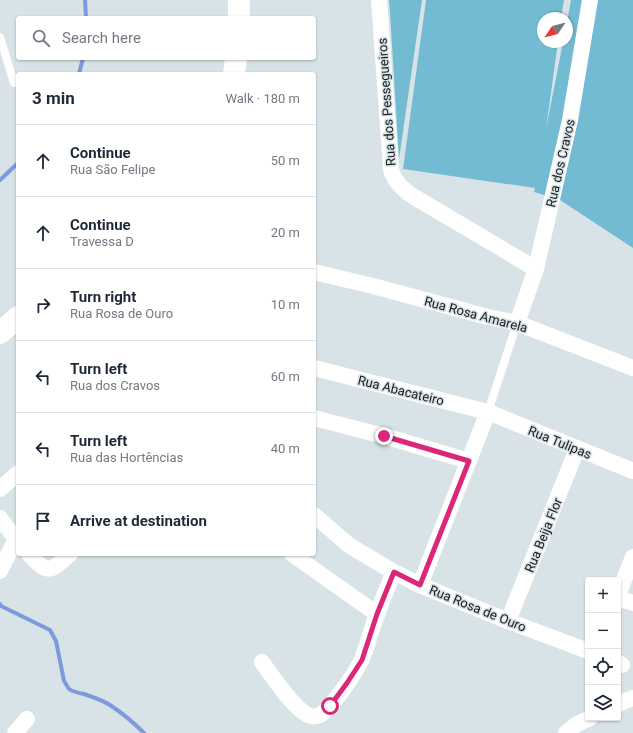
<!DOCTYPE html>
<meta charset="utf-8">
<style>
:root{--surface:#fff;--page:#f6f6f7;--text:#1f2937;--muted:#747a83;--line:#e0e1e3}
body{margin:0;font-family:Roboto,sans-serif;background:var(--page);color:var(--text)}
.controls{position:absolute;right:12px;bottom:12px;display:grid;overflow:hidden;border-radius:4px;box-shadow:0 1px 3px #0004}
.controls button{width:36px;height:36px;display:grid;place-items:center;padding:0;border:0;border-bottom:1px solid var(--line);background:var(--surface);color:var(--text);font:20px sans-serif}
.compass{position:absolute;left:537px;top:12px;width:36px;height:36px;border-radius:50%;background:var(--surface);box-shadow:0 1px 3px #0004;rotate:235deg}
.stop{position:absolute;width:12px;height:12px;margin:-9px;border:3px solid #db2777;border-radius:50%;background:#fff}
.stop.end{background:#db2777;border-color:#fff;box-shadow:0 1px 4px #0008}
.list{margin:0;padding:0;list-style:none}
h2{display:flex;justify-content:space-between;align-items:center;height:52px;margin:0;padding:0 16px;font-size:17px}
h2 small{font-size:13px;font-weight:400;color:var(--muted)}
.list li{display:grid;grid-template-columns:26px 1fr auto;gap:12px;align-items:center;box-sizing:border-box;height:72px;padding:0 16px;border-top:1px solid var(--line)}
.list b{display:block;font-size:15px;white-space:nowrap}
.list p{margin:0;font-size:13px;white-space:nowrap;color:var(--muted)}
.list em{font-size:13px;font-style:normal;color:var(--muted)}
.icon{flex:none;width:22px;height:22px;fill:none;stroke:currentColor;stroke-width:2;stroke-linecap:round;stroke-linejoin:round}
.map{position:relative;flex:none;width:633px;height:733px;overflow:hidden}
.search{position:absolute;background:var(--surface);box-shadow:0 1px 3px #0004;left:16px;top:16px;width:300px;height:44px;display:flex;align-items:center;gap:10px;box-sizing:border-box;padding:0 14px;border-radius:4px;color:var(--muted);font-size:15px}
.panel{position:absolute;background:var(--surface);box-shadow:0 1px 3px #0004;left:16px;top:72px;width:300px;height:484px;border-radius:4px}
.map>svg:first-child{display:block}
.green{fill:#72bbd3}
.lines{fill:none;stroke-linecap:round;stroke-linejoin:round}
.stream{stroke:#7d9ade;stroke-width:4}
.lane{stroke:#fff;stroke-width:8}
.street{stroke:#fff;stroke-width:16}
.secondary{stroke:#fff;stroke-width:22}
.route{stroke:#db2777;stroke-width:5}
.labels{text-anchor:middle;stroke-width:3;stroke-linejoin:round;paint-order:stroke}
.street-label{font-size:13px;fill:#181c1d;stroke:#d8e3e7}
</style>
<div class="map">
<svg width="633" height="733" viewBox="0 0 633 733">
<rect width="100%" height="100%" fill="#d8e3e7"/>
<g class="green">
<path d="M 389,0 L 422,0 L 399,159 L 390,13 Z"/>
<path d="M 426,0 L 564,0 L 561,18 L 543,18 L 543,42 L 558,42 L 546,129 L 563,42 L 567,42 L 567,22 L 571,0 L 633,0 L 633,248 L 560,200 L 534,192 L 535,188 L 403,169 Z"/>
</g>
<g class="lines">
<g class="stream">
<path d="M 85,0 L 86,18"/>
<path d="M 79,74 L 83,58"/>
<path d="M 0,180 L 18,163"/>
<path d="M 0,604 L 1,606 L 50,630 L 56,641 L 64,681 C 66,684 67,686 69,689 C 73,692 79,693 84,694 C 93,697 102,700 110,705 C 122,713 134,723 144,733"/>
</g>
<g class="lane">
<path d="M 0,37 L 14,83"/>
<path d="M 488,412 L 517,323"/>
</g>
<g class="street">
<path d="M 379,0 L 391,170 C 395,182 401,187 411,195 L 536,269"/>
<path d="M 314,272 L 373,286 L 488,317 L 517,323 L 633,368"/>
<path d="M 517,323 L 536,269 L 570,120 L 590,0"/>
<path d="M 314,368 L 488,412 L 633,471"/>
<path d="M 314,418 L 384,436 L 469,461"/>
<path d="M 0,489 L 18,473"/>
<path d="M 314,515 L 350,546 L 394,572 L 420,585 L 508,621 L 588,651"/>
<path d="M 0,518 L 18,542"/>
<path d="M 29,554 C 48,575 50,572 70,554"/>
<path d="M 292,554 L 377,614"/>
<path d="M 0,571 L 16,539"/>
<path d="M 420,585 L 488,412"/>
<path d="M 618,595 L 633,557"/>
<path d="M 618,598 L 633,603"/>
<path d="M 508,621 L 577,449"/>
<path d="M 262,662 C 271,675 296,712 311,716 C 314,717 317,716 320,715 C 332,708 356,672 362,659 C 368,645 371,629 377,615 C 382,600 388,586 394,572"/>
<path d="M 618,663 L 622,665"/>
<path d="M 618,704 L 633,698"/>
<path d="M 15,733 L 27,719"/>
<path d="M 566,733 L 577,724 L 590,718"/>
</g>
<g class="secondary">
<path d="M 239,0 L 239,18"/>
<path d="M 234,74 L 236,58"/>
<path d="M 0,333 L 18,317"/>
</g>
</g>
<g class="lines">
<path class="route" d="M 330,706 L 347,683 L 362,660 L 377,614 L 394,572 L 420,585 L 469,461 L 384,436"/>
</g>
<g class="labels">
<g class="street-label">
<text transform="translate(386 102) rotate(-94)" y="5">Rua dos Pessegueiros</text>
<text transform="translate(560 163) rotate(-77)" y="5">Rua dos Cravos</text>
<text transform="translate(476 314) rotate(15)" y="5">Rua Rosa Amarela</text>
<text transform="translate(401 390) rotate(14)" y="5">Rua Abacateiro</text>
<text transform="translate(560 442) rotate(22)" y="5">Rua Tulipas</text>
<text transform="translate(543 535) rotate(-68)" y="5">Rua Beija Flor</text>
<text transform="translate(478 608) rotate(22)" y="5">Rua Rosa de Ouro</text>
</g>
</g>
</svg>
<div class="controls">
<button>+</button>
<button>−</button>
<button><svg class="icon" aria-label="locate" viewBox="0 0 24 24"><circle cx="12" cy="12" r="6"/><path d="M12 2v4M12 18v4M2 12h4M18 12h4"/></svg></button>
<button><svg class="icon" aria-label="layers" viewBox="0 0 24 24"><path d="M12 4l9 5-9 5-9-5zM3 14l9 5 9-5"/></svg></button>
</div>
<svg class="compass" viewBox="-18 -18 36 36"><path d="M0-13l5 13h-10z" fill="#e53935"/><path d="M0 13l5-13h-10z" fill="#747a83"/></svg>
<div class="stop" style="left:330px;top:706px"></div>
<div class="stop end" style="left:384px;top:436px"></div>
<div class="search"><svg class="icon" aria-label="search" viewBox="0 0 24 24"><circle cx="10" cy="10" r="6"/><path d="M15 15l6 6"/></svg>Search here</div>
<section class="panel">
<h2>3 min<small>Walk · 180 m</small></h2>
<ul class="list">
<li><svg class="icon" aria-label="ahead" viewBox="0 0 24 24"><path d="M12 20V5M6 11l6-6 6 6"/></svg><div><b>Continue</b><p>Rua São Felipe</p></div><em>50 m</em></li>
<li><svg class="icon" aria-label="ahead" viewBox="0 0 24 24"><path d="M12 20V5M6 11l6-6 6 6"/></svg><div><b>Continue</b><p>Travessa D</p></div><em>20 m</em></li>
<li><svg class="icon" aria-label="right" viewBox="0 0 24 24"><path d="M7 20v-9h11M14 6l5 5-5 5"/></svg><div><b>Turn right</b><p>Rua Rosa de Ouro</p></div><em>10 m</em></li>
<li><svg class="icon" aria-label="left" viewBox="0 0 24 24"><path d="M17 20v-9H6M10 6l-5 5 5 5"/></svg><div><b>Turn left</b><p>Rua dos Cravos</p></div><em>60 m</em></li>
<li><svg class="icon" aria-label="left" viewBox="0 0 24 24"><path d="M17 20v-9H6M10 6l-5 5 5 5"/></svg><div><b>Turn left</b><p>Rua das Hortências</p></div><em>40 m</em></li>
<li><svg class="icon" aria-label="arrive" viewBox="0 0 24 24"><path d="M6 21V4h12l-3 4 3 4H6"/></svg><div><b>Arrive at destination</b></div></li>
</ul>
</section>
</div>
